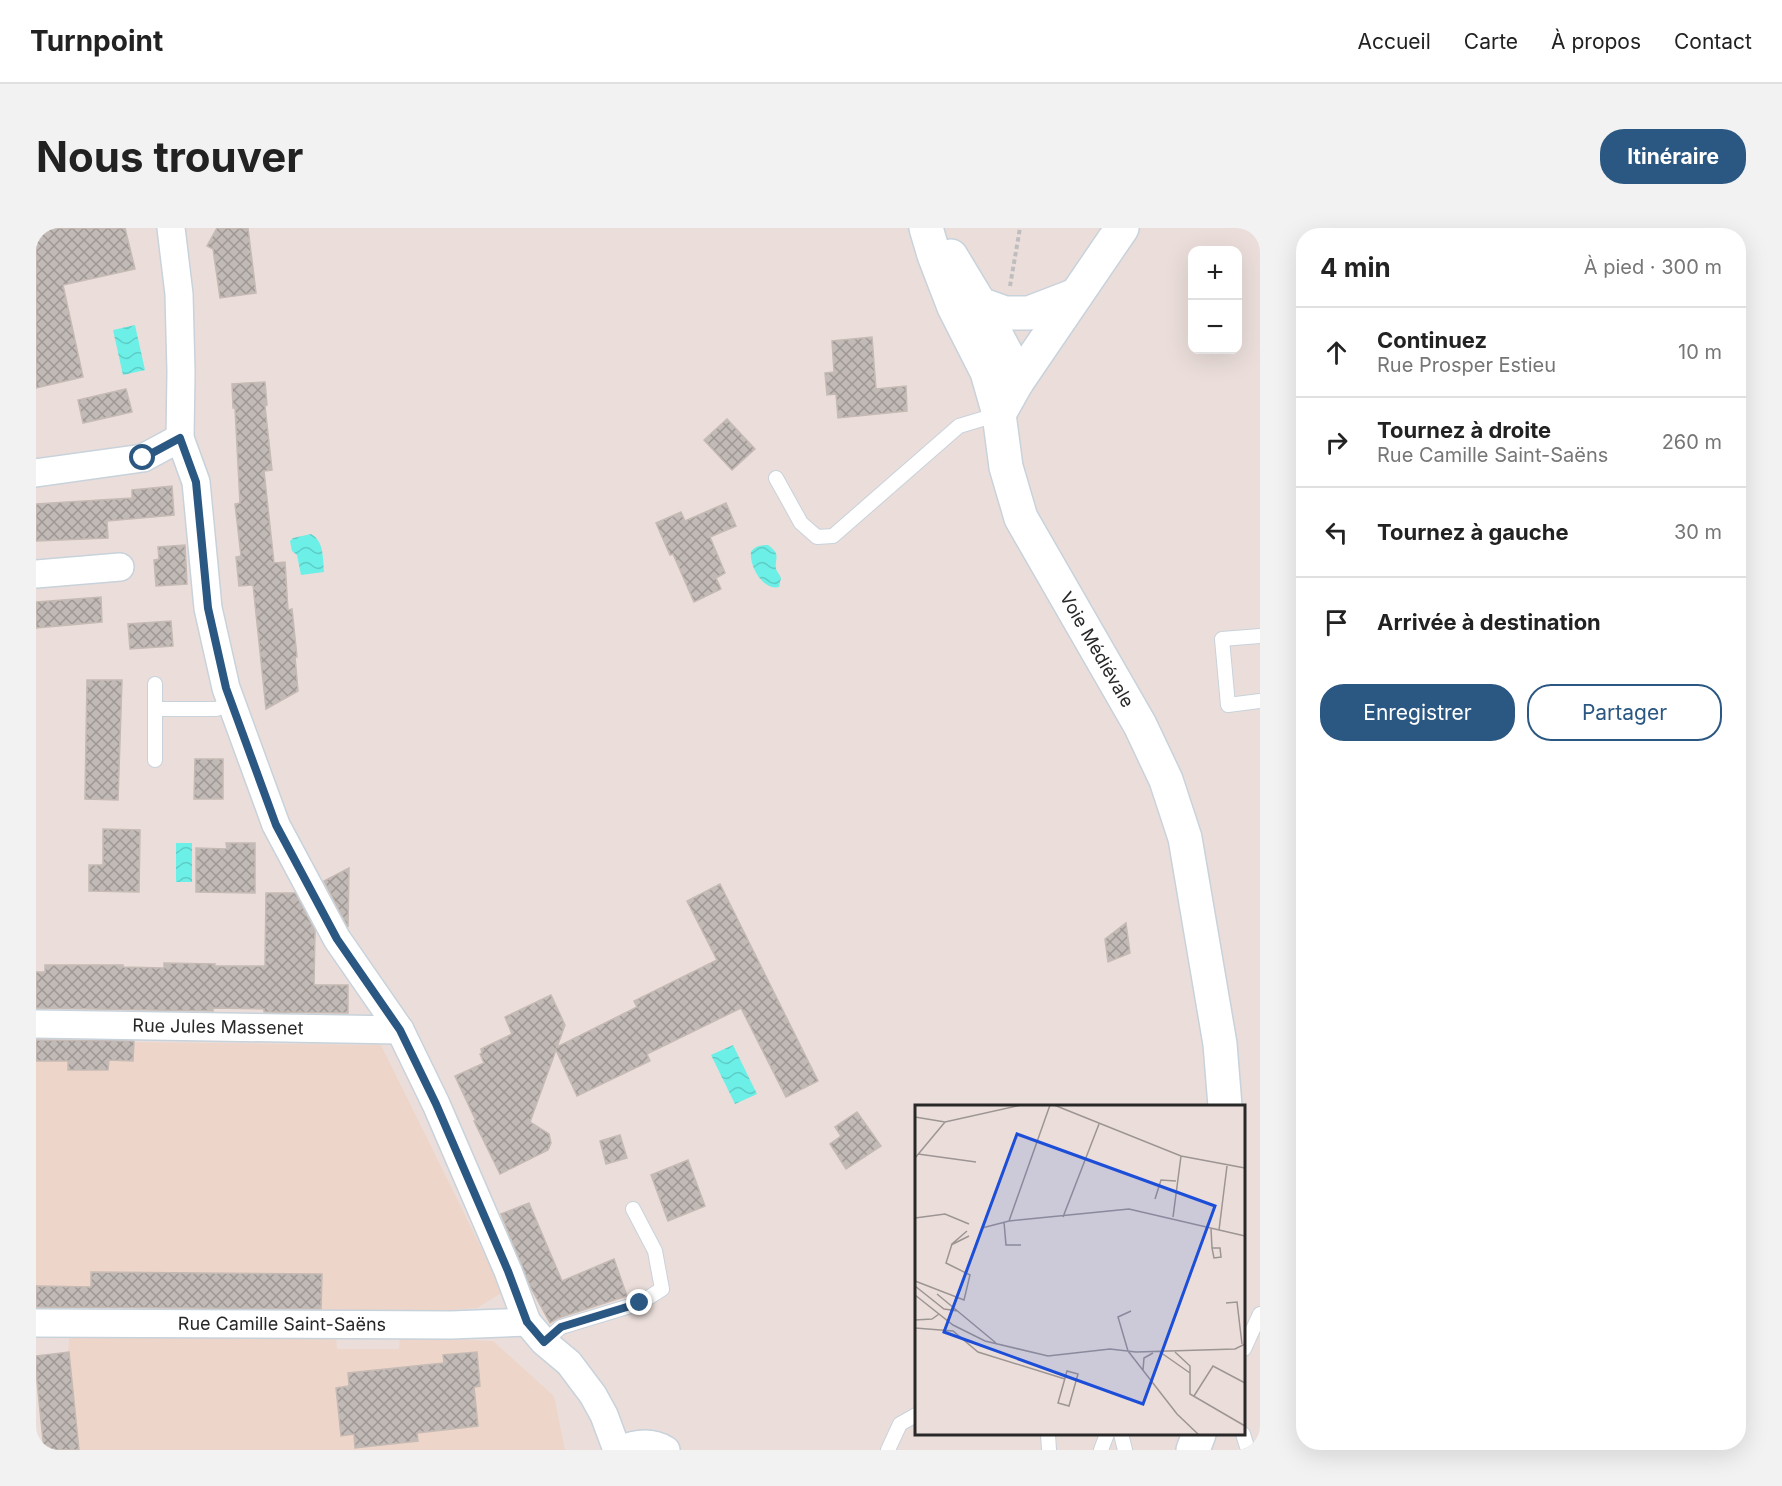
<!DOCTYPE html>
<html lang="fr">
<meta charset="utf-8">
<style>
:root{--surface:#fff;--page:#f2f2f2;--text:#222;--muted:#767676;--line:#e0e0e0;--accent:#2b5883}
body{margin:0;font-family:Inter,sans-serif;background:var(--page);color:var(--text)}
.controls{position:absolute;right:18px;top:18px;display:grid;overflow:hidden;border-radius:12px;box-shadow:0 6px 24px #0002}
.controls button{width:54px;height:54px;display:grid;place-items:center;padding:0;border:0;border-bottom:2px solid var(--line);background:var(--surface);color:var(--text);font:30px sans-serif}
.stop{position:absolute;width:18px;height:18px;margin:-14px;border:4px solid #2b5883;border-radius:50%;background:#fff}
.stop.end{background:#2b5883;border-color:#fff;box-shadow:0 2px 6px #0008}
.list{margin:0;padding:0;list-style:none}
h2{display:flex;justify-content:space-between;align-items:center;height:78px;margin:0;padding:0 24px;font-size:26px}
h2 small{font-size:20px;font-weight:400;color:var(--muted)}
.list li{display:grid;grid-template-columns:39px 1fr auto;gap:18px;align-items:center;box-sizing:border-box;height:90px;padding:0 24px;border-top:2px solid var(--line)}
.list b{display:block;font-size:22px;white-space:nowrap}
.list p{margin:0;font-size:20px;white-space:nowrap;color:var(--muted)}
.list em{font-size:20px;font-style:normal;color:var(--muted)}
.actions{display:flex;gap:12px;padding:18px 24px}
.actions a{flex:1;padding:14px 0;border:2px solid var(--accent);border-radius:24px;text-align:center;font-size:21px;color:var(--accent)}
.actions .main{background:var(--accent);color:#fff}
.icon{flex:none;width:33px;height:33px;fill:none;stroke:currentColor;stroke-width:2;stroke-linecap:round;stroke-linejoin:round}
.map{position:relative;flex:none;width:1224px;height:1222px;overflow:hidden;border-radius:24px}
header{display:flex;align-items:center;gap:36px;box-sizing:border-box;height:84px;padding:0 30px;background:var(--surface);border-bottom:2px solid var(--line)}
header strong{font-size:28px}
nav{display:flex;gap:33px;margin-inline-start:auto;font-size:21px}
.intro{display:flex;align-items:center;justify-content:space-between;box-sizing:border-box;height:144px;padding:0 36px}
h1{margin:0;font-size:42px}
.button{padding:15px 27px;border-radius:24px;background:var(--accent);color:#fff;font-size:21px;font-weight:700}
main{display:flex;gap:36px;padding:0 36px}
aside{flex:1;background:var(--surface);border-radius:24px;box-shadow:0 6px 24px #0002}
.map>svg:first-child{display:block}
.education{fill:#edd5c9}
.water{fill:url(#water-waves)}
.building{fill:url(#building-cross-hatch);stroke:#c6bab4;stroke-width:1.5}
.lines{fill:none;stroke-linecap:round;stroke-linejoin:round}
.lane-casing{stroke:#c8d2db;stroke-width:16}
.street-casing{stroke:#c8d2db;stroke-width:30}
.secondary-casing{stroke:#c8d2db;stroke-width:36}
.path{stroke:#bebebe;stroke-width:4;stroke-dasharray:4.5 3;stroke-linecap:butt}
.lane{stroke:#fff;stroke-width:14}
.street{stroke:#fff;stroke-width:27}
.secondary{stroke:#fff;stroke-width:33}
.route{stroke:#2b5883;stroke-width:8}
.labels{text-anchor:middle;stroke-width:4.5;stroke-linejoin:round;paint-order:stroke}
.street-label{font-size:18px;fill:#282828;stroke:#fff}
.inset-road{fill:none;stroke:#9d9593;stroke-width:1.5}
.view{fill:#1d4ed8;fill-opacity:0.15;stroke:#1d4ed8;stroke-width:3}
.inset-edge{fill:none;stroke:#282828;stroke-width:3}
</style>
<header>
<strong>Turnpoint</strong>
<nav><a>Accueil</a><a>Carte</a><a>À propos</a><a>Contact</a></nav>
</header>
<div class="intro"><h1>Nous trouver</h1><a class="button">Itinéraire</a></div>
<main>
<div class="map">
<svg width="1224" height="1222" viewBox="0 0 1224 1222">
<defs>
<pattern id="water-waves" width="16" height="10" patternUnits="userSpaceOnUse" patternTransform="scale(1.5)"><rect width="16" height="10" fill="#6befe7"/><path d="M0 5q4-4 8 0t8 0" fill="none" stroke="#5dcdc6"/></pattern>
<pattern id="building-cross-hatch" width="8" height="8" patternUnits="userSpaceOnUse" patternTransform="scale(1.5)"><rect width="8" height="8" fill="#c2bab6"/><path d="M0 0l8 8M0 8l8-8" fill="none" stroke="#9e9794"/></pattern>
</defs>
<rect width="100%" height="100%" fill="#ebdeda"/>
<g class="education">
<path d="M 0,813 L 345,817 L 467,1064 L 441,1080 L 390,1084 L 0,1079 Z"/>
<path d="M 34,1103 L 300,1109 L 301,1121 L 363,1121 L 364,1109 L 457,1113 L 518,1168 L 529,1222 L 8,1222 L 0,1128 L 32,1124 Z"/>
</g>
<g class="water">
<path d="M 99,97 L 109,142 L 87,147 L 77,102 Z"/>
<path d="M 275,306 C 288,313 287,330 288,344 L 265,347 L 261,327 L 256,323 L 254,313 L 257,310 Z"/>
<path d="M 732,317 C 746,327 738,331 740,341 C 741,344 744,347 745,350 L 743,359 C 727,363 713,338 715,324 C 718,318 725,317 732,317 Z"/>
<rect x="140" y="615" width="16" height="39"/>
<path d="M 697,817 L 721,866 L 699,876 L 675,827 Z"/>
</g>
<g class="building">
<path d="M 0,0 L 89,0 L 99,41 L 27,57 L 47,149 L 0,160 Z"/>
<path d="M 181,0 L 212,0 L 220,65 L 184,70 L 177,21 L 171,18 Z"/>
<path d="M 836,109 L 840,161 L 870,158 L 871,183 L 802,190 L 800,166 L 791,167 L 789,145 L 798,144 L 796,113 Z"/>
<path d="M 229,154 L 231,177 L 229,178 L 236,242 L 228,243 L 238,335 L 249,334 L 252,382 L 256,381 L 261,429 L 259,429 L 262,463 L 230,481 L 217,357 L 203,358 L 200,329 L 205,328 L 199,276 L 204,275 L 199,180 L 197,180 L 196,156 Z"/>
<path d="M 90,161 L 96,184 L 47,195 L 42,172 Z"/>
<path d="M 691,191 L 719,221 L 696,242 L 668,212 Z"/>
<path d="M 136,258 L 138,287 L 71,293 L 72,310 L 0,313 L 0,276 L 96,270 L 96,262 Z"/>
<path d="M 690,275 L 700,298 L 674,309 L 689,345 L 680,350 L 685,361 L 658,374 L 637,326 L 634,327 L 620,295 L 645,284 L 649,293 Z"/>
<path d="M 149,317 L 151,356 L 120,358 L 118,332 L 123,331 L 122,319 Z"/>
<path d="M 65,369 L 66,394 L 0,400 L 0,374 Z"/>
<path d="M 135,393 L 137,418 L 94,421 L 92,396 Z"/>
<path d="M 51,452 L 86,452 L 82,572 L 49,571 Z"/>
<path d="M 159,531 L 187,531 L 187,571 L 158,571 Z"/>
<path d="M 67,601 L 104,602 L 103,664 L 53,663 L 53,637 L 67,637 Z"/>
<path d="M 190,615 L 219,615 L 219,665 L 160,664 L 160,620 L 191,621 Z"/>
<path d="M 313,640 L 312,699 L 288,653 Z"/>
<path d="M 684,656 L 782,853 L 750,869 L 705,780 L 611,826 L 614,833 L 541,868 L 520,822 L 494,894 L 513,906 L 515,915 L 512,922 L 464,946 L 438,893 L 440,893 L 419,848 L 448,835 L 444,826 L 446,825 L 445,821 L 476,806 L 469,789 L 515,767 L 529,797 L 521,819 L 601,779 L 598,773 L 681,732 L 651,673 Z"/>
<path d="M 230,665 L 259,665 L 279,703 L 278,757 L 312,757 L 312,785 L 228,784 L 228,781 L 177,780 L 177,783 L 0,780 L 0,744 L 9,744 L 9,737 L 87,737 L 87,739 L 128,740 L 128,735 L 179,736 L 178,738 L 229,738 Z"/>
<path d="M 1090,695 L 1094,725 L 1072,734 L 1069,711 Z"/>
<path d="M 0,812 L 98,813 L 97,833 L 73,832 L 72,842 L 32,842 L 32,833 L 0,833 Z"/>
<path d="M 821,884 L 845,918 L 810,941 L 794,916 L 805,908 L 799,899 Z"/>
<path d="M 584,907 L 591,930 L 570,936 L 564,913 Z"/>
<path d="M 652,932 L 669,978 L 632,993 L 615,947 Z"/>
<path d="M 493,975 L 526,1053 L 578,1031 L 591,1068 L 522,1090 L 514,1095 L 495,1060 L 465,986 Z"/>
<path d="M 55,1044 L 286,1046 L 285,1081 L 0,1079 L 0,1058 L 55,1059 Z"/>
<path d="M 33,1124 L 43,1222 L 8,1222 L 0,1144 L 0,1128 Z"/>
<path d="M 441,1124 L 444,1158 L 438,1159 L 442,1198 L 381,1205 L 382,1213 L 319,1220 L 318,1206 L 305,1208 L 300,1160 L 313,1158 L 312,1145 L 408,1135 L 407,1127 Z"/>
</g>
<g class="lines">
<g class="lane-casing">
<g id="lane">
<path d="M 740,250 L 765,295 L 781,309 L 797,308 L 923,198 L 963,186"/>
<path d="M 1224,408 L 1186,411 L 1192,477 L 1224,473"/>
<path d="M 119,481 L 180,481 L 196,476"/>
<path d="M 119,532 L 119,456"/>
<path d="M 508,1114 L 525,1099 L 604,1075 L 626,1061 L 619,1023 L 597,981"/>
<path d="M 1208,1121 L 1224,1086"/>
<path d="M 1012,1206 L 1013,1222"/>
<path d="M 1085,1206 L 1089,1222"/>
<path d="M 1207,1206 L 1212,1222"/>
<path d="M 852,1222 L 864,1196 L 880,1187"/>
<path d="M 1065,1222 L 1071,1206"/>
</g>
</g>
<g class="street-casing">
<g id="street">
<path d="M 135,0 L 143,66 L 145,144 L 144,210 L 160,254 L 172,380 L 190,460 L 240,597 L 301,711 L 364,802 L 400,876 L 472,1043 L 491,1094 L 508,1114 L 533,1135 L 557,1167 L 568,1187 L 581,1222"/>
<path d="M 0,245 L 107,230 L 144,210"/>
<path d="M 0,346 L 84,339"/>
<path id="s1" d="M 0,796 L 364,802"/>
<path id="s2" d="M 0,1095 L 415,1097 L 491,1094"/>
<path d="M 584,1222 C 600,1215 615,1213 630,1222"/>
</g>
</g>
<g class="secondary-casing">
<g id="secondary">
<path id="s3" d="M 890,0 L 898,27 L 918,79 L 951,144 L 963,186 L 970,239 L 985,290 L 1104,497 L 1130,552 L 1149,610 L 1184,816 L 1189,878"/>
<path d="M 915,28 L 944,76 L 969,85 L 993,85 L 1040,67"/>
<path d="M 944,76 L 973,131 L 981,154"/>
<path d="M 963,186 L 981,154 L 1086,0"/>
<path d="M 1157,1222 L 1163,1206"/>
</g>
</g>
<path class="path" d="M 974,58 L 984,0"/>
<use href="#lane" class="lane"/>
<use href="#street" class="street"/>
<use href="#secondary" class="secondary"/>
</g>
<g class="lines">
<path class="route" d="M 107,230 L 144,210 L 160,254 L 172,380 L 190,460 L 240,597 L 301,711 L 364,802 L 400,876 L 472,1043 L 491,1094 L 508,1114 L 525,1099 L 604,1075"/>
</g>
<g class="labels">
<g class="street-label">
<text dy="6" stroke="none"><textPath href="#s3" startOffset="459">Voie Médiévale</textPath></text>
<text dy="6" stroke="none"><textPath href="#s1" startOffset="182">Rue Jules Massenet</textPath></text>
<text dy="6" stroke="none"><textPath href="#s2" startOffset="246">Rue Camille Saint-Saëns</textPath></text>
</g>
</g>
<g transform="translate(879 877)">
<rect width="330" height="330" fill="#ebdeda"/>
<path class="inset-road" d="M 139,0 L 266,51 L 330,63M 0,12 L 30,17 L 106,0M 3,49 L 61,57M 0,53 L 30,17M 240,94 L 246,75 L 261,76M 148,112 L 184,19M 258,112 L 266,51M 0,113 L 30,109 L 54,119M 94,116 L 135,0M 89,117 L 91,140 L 106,140M 67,123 L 94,116 L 214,104 L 330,131M 296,124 L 297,143 L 299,153 L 306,152 L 305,143 L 297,143M 304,125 L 312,61M 36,140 L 54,131M 0,176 L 49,195 L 55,170 L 31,158 L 37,139 L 52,126M 0,181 L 29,204 L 43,206M 22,189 L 81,238M 0,190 L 38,220 L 70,236 L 133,251 L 195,244 L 221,247 L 320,244 L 330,239M 311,198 L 322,197 L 327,239M 0,215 L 17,214 L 24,209M 0,223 L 38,226 L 63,247 L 150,274M 213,246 L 262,309 L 284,330M 213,246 L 203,212 L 216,206M 245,247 L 275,268M 260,247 L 275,261 L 275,289 L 330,321M 228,265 L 229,253 L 238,248M 152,266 L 163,269 L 154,301 L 143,298 ZM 279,291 L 298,261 L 330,278"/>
<path class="view" d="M 102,29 L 300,101 L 228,299 L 29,227 Z"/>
<rect width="330" height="330" class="inset-edge"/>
</g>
</svg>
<div class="controls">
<button>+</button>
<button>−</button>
</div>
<div class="stop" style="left:107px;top:230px"></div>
<div class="stop end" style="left:604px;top:1075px"></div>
</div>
<aside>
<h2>4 min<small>À pied · 300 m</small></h2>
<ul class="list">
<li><svg class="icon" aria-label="ahead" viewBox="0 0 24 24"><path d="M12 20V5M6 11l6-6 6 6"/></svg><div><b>Continuez</b><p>Rue Prosper Estieu</p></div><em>10 m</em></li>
<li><svg class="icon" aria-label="right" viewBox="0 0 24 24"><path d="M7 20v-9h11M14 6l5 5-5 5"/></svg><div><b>Tournez à droite</b><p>Rue Camille Saint-Saëns</p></div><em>260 m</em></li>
<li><svg class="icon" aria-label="left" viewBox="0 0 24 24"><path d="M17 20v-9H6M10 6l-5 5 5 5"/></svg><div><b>Tournez à gauche</b></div><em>30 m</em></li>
<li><svg class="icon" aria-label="arrive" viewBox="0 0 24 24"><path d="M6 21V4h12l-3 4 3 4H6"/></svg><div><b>Arrivée à destination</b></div></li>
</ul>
<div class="actions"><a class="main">Enregistrer</a><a>Partager</a></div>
</aside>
</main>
